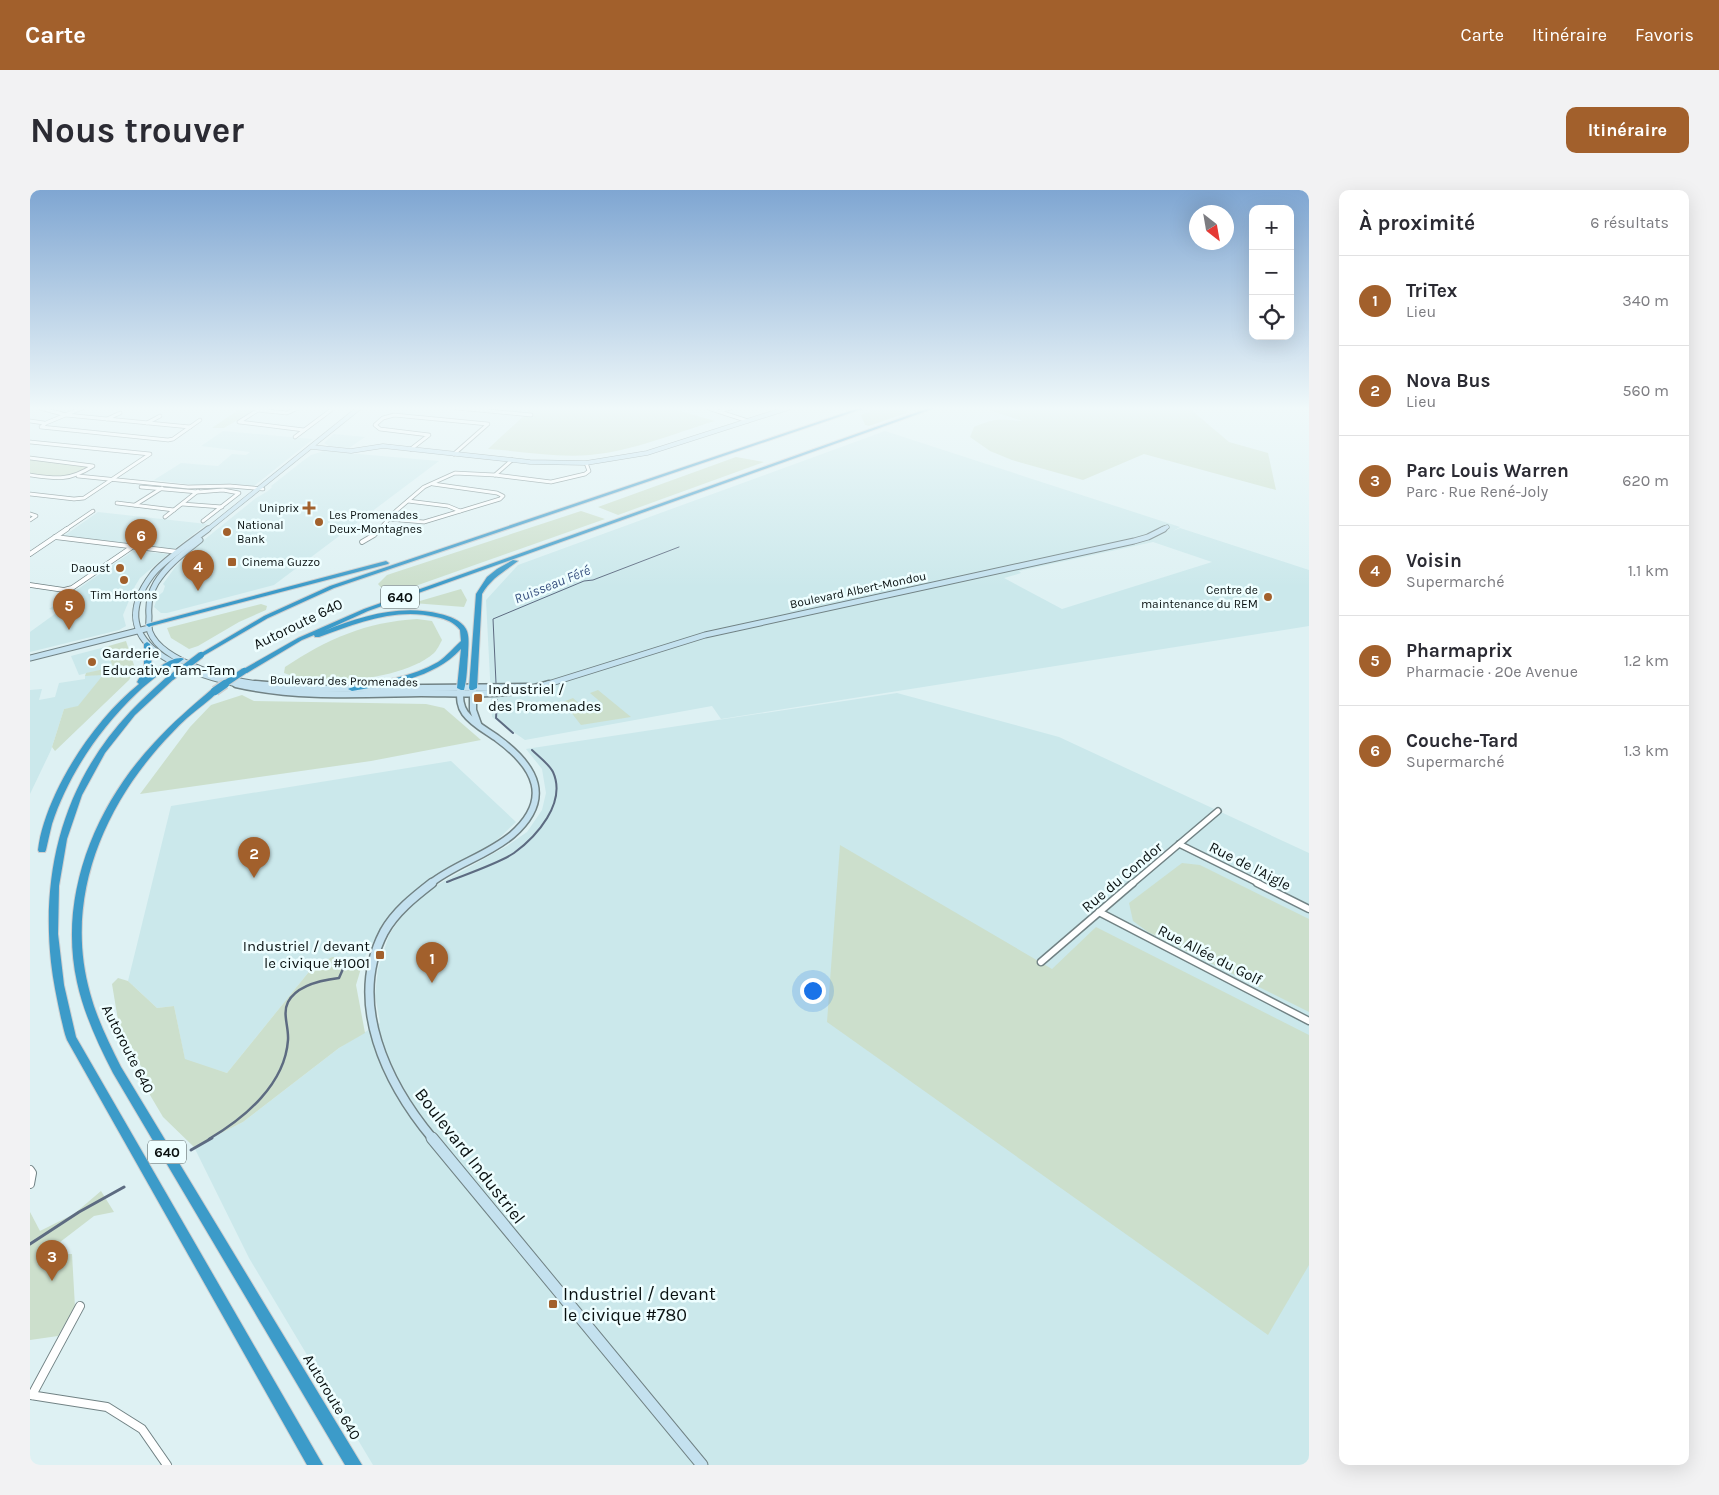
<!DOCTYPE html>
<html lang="fr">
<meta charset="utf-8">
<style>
:root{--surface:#fff;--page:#f2f2f3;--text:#2b2b33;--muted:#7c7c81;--line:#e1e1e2;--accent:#a2602c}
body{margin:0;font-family:Karla,sans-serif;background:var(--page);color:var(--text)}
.controls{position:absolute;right:15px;top:15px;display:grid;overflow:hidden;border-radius:10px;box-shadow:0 5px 20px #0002}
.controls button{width:45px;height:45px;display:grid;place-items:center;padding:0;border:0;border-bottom:1px solid var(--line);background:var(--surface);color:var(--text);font:25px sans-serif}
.compass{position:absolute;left:1159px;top:15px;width:45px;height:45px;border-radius:50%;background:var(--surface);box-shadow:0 5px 20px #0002;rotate:149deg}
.you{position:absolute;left:782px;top:800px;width:18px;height:18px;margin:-12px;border:4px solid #fff;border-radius:50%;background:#1a73e8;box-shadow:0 0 0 8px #1a73e833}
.badge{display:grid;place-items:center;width:32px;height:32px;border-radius:50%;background:var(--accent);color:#fff;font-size:16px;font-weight:700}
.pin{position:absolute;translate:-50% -41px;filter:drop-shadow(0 1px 2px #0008)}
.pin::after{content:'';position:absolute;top:26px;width:18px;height:15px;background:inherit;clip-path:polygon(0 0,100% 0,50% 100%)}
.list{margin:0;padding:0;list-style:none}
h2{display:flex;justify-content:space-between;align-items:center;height:65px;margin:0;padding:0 20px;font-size:21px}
h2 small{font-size:16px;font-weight:400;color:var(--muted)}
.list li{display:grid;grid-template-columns:32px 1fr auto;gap:15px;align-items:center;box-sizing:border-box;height:90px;padding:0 20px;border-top:1px solid var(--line)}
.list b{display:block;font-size:19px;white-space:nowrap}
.list p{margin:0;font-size:16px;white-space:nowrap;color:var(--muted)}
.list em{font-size:16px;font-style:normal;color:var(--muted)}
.icon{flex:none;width:28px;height:28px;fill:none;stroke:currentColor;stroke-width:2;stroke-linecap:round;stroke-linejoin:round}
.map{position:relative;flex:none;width:1279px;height:1275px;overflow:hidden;border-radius:10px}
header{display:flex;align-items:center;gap:30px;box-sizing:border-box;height:70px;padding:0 25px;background:var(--accent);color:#fff}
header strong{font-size:24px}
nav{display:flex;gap:28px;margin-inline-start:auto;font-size:18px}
.intro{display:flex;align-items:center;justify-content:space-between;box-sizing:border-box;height:120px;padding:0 30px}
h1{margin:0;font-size:35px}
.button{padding:12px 22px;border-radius:10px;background:var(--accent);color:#fff;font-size:18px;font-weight:700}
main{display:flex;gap:30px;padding:0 30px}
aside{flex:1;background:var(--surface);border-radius:10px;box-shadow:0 5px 20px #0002}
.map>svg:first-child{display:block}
.built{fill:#cbe8eb;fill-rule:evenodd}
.green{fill:#ccdfcc}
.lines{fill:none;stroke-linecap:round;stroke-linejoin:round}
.stream-far3{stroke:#5d6b81;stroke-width:1}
.stream-far2{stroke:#5d6b81;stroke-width:2}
.stream-far1{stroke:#5d6b81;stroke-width:2.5}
.stream{stroke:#5d6b81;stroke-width:3}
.street-far4-casing{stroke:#718284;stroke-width:4.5}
.street-far3-casing{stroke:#718284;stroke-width:5.5}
.street-far2-casing{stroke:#718284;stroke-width:8}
.street-far1-casing{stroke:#718284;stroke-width:9}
.street-casing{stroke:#718284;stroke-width:10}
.secondary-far4-casing{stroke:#718284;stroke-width:5}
.secondary-far3-casing{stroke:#718284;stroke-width:7}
.secondary-far2-casing{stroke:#718284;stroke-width:9}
.secondary-far1-casing{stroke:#718284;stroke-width:11}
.secondary-casing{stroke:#718284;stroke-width:13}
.highway-casing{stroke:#cecfcf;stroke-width:2}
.street-far4{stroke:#fff;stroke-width:3}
.street-far3{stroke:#fff;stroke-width:4}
.street-far2{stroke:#fff;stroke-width:5}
.street-far1{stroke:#fff;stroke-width:6}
.street{stroke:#fff;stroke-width:8}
.secondary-far4{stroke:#c4e1ef;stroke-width:4}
.secondary-far3{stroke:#c4e1ef;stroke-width:5}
.secondary-far2{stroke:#c4e1ef;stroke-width:6}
.secondary-far1{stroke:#c4e1ef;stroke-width:8}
.secondary{stroke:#c4e1ef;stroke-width:11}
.highway{fill:#3c9bc9;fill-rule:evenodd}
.highway-bridge-far1-casing{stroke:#cecfcf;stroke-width:8;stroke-linecap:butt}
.highway-bridge-casing{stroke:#cecfcf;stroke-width:11;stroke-linecap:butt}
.highway-bridge-far1{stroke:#3c9bc9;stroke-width:6}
.highway-bridge{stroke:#3c9bc9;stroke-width:8}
.poi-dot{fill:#a2602c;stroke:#eefeff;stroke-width:2}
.labels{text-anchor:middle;stroke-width:5;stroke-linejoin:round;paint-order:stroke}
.far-poi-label{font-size:12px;fill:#0a1111;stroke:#eefeff;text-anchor:end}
.far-street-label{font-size:12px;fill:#0a1111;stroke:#eefeff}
.far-water-label{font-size:14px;font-style:italic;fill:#3d5583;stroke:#eefeff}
.shield{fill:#eefeff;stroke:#4e5858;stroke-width:1}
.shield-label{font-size:14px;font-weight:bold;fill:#0a1111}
.street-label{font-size:15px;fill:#0a1111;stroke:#eefeff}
.poi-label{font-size:15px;fill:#0a1111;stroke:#eefeff;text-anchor:start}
.near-street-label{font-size:18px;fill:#0a1111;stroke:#eefeff}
.near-poi-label{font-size:18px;fill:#0a1111;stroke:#eefeff;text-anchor:start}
</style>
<header>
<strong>Carte</strong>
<nav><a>Carte</a><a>Itinéraire</a><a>Favoris</a></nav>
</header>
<div class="intro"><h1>Nous trouver</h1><a class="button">Itinéraire</a></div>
<main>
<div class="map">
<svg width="1279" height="1275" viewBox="0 0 1279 1275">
<rect width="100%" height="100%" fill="#def1f3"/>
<g class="built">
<path d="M 193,241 L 283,249 L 224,296 L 201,294 L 164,295 L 124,290 L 151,273 L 188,276 L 202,264 L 216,265 L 220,262 L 171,256 Z"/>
<path d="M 855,241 L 1150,337 L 1143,341 L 1150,338 L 1279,380 L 1279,436 L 691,529 L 682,516 L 495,550 L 462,527 L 456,410 L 488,375 ZM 1123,352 L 1182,372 L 1032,419 L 974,388 L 991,383 L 989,381 Z"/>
<path d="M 304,244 L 335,247 L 319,258 L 299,256 L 294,253 Z"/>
<path d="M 294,261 L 409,271 L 244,395 L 137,423 L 131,423 L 124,417 L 128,406 L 133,402 L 135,396 L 133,394 L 146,376 L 155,368 L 160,367 L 166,362 L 164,358 L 226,308 L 238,301 L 242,297 L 241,296 L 274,270 L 281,265 Z"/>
<path d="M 68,322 L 177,334 L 143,360 L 34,346 Z"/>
<path d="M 103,361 L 138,364 L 110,388 L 105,396 L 93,425 L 96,436 L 89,440 L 0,462 L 0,442 L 29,421 L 19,419 Z"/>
<path d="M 75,457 L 83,477 L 49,485 L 41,466 Z"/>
<path d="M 74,484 L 48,517 L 34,519 L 21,560 L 0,604 L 0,500 L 12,499 L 9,510 L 25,507 L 29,493 L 55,489 L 55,486 Z"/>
<path d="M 867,503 L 1029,547 L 1279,663 L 1279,1275 L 343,1275 L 219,1068 L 164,957 L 213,932 L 309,858 L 350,833 L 345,805 L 348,779 L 359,745 L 371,727 L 400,699 L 477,656 L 497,642 L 512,620 L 516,603 L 512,579 L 496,559 Z"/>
<path d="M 421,571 L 486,632 L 465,652 L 383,702 L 350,740 L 334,768 L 302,767 L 282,778 L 197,883 L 155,870 L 144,816 L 127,818 L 98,791 L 141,616 Z"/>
</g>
<g class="green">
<path d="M 211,218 L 228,218 L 194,238 L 182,238 Z"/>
<path d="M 512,218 L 640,218 L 685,231 C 645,243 603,261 560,265 C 526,268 492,261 458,259 L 500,220 Z"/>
<path d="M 848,218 L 864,218 L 879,222 L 839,236 L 835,235 L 831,225 Z"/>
<path d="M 953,218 L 1159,218 L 1199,252 L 1238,263 L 1246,300 L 1114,264 L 1053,290 L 982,270 L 960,261 L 940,247 L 944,237 C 967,227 970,230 993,231 Z"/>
<path d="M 706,267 L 734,272 L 588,325 L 568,317 Z"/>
<path d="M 0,268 L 62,274 L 63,276 C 36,294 31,289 0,285 Z"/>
<path d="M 551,321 L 575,329 L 360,405 L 357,404 L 348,394 L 357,385 Z"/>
<path d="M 431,399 L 437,410 L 434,417 L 383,413 Z"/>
<path d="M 231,414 L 237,416 L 236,420 L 209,432 L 168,456 L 159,459 L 141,448 L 137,438 Z"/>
<path d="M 387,429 L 402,431 L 412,450 C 410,454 407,460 404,463 C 374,490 290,498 254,483 L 255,477 C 297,449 336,432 387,429 Z"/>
<path d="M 96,451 L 105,478 L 99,490 L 25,561 L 22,557 L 34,519 L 48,516 L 73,485 L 55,486 L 56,483 L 83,477 L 75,457 Z"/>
<path d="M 568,500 L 601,527 L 551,535 L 533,512 L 543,508 L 556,520 L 573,514 L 560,503 Z"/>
<path d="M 212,505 L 224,511 L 396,514 L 414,518 L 451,550 L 341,571 L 110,604 L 160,537 L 181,515 Z"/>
<path d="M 810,655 L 1022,779 L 1066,737 L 1279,845 L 1279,1075 L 1238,1145 L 797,832 Z"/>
<path d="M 1152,673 L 1170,675 L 1279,729 L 1279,822 L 1118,742 L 1103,731 L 1099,713 Z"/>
<path d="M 302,767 L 334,768 L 326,795 L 335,843 L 309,858 L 213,932 L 164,957 L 133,927 L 120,905 L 119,897 L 112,878 L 97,852 L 88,830 L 82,794 L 88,788 L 98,791 L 127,818 L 144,816 L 155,869 L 197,883 L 282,778 Z"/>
<path d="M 71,1001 L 84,1022 L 64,1026 L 21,1059 L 25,1064 L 42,1064 L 45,1117 L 28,1146 L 0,1150 L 0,1022 L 10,1041 L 44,1024 Z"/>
</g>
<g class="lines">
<path class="stream-far3" d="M 466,493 L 463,429 L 554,391 L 563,390 L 649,357"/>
<g class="stream-far2">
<path d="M 467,510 L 466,528 L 483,543"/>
<path d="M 417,692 C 434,685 470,673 484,663 C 506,647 537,613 523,582 C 519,574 508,566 502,560"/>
</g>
<path class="stream-far1" d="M 179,949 C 215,928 255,894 258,850 C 259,837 252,824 258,812 C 267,795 292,790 309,788 L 316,772 L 328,772"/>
<g class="stream">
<path d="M 161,960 L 182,948"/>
<path d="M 0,1054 L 49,1022 L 94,997"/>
</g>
<g class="street-far4-casing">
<g id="street-far4">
<path d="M 10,218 L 36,225 L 160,237"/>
<path d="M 52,218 L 16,233 L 11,237 L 138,250 L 143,249 L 170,230"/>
<path d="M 231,218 L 209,232 L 274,240"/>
<path d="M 427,218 L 501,225"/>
<path d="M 678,218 L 718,231"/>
<path d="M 227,220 L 257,223 L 268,218"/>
<path d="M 690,221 L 700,218"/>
<path d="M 77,229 L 90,223"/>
<path d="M 0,231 L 14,233"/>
<path d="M 117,233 L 130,226"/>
<path d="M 265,247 L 301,220 L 300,218"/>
<path d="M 0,252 L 120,264 L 54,308 L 44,309 L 0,304"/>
<path d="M 381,259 L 399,245 L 350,239 L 345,235 L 353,228 L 364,225 L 458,234 L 424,264"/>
<path d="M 0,268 L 63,276 C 39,291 27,289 0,285"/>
<path d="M 465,285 L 482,270"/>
<path d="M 48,286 L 158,297 L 200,296 L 233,299"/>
<path d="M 111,297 L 168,302 L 193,300 L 209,303 L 173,331"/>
<path d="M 378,311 L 418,316 L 430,321"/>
<path d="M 87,313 L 144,320"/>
<path d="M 152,314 L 192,317"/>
<path d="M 105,315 L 132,298"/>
<path d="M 0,324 L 6,326 L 0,330"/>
<path d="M 135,327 L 168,301"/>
<path d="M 358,329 L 394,332 L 470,309 L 473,306 L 467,303 L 403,294"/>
<path d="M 35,340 L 63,321"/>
<path d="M 349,340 L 366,321 L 394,297 L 425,283 L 465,285 L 521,292 L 555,284 L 559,281 L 556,273"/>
</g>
</g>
<g class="street-far3-casing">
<g id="street-far3">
<path d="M 25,347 L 148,362"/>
<path d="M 332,352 L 344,345 L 350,339"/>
<path d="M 0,364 L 37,339"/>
<path d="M 0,395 L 34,400 L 42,398 L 102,357"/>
</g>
</g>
<g class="street-far2-casing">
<g id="street-far2">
<path d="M 1149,654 L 1230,694"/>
<path d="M 1102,694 L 1188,621"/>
</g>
</g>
<g class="street-far1-casing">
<g id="street-far1">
<path d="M 1227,693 L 1279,719"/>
<path d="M 1069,722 L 1279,831"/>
<path d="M 1011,772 L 1103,693"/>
</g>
</g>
<g class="street-casing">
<g id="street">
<path d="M 0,980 L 2,983 L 0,994"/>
<path d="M 0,1205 L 77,1217 L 112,1239 L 137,1275"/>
<path d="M 2,1205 L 50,1116"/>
</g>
</g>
<g class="secondary-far4-casing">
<g id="secondary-far4">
<path d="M 282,257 L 321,261 L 353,256 L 500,272 L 556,273 L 617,263 L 758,218"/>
<path d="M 177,340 L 329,218"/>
<path d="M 1131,340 L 1137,337"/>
</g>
</g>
<g class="secondary-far3-casing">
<g id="secondary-far3">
<path d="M 178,339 C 164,350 132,371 122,385 C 69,455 157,483 211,495"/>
<path d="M 170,350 C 154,363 137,375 126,393 C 120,403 118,414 119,426 C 119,431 118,437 120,442 C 132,473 205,492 235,495"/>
<path d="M 0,468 L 119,438"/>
<path d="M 515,495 L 675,445 L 1104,351 L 1118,347 L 1134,339"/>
</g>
</g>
<g class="secondary-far2-casing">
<g id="secondary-far2">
<path d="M 206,494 C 267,508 329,504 391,503 C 433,503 478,507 519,494"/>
<path d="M 225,494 L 285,499 L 498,497"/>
<path d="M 443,501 L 443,520 L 448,534"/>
<path d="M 400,694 C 425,674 457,666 482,645 C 523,609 506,577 468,549 C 457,541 443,534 435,523 C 430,516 430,509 430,501"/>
</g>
</g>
<g class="secondary-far1-casing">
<path id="secondary-far1" d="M 402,693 C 384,707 365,722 354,742 C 317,813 357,894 403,949"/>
</g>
<g class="secondary-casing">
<path id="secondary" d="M 402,948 L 672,1275"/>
</g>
<g class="highway-casing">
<g id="highway">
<path d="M 829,218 L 835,218 L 304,398 L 238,428 L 173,466 L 171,467 L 168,465 L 234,426 L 300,396 Z"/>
<path d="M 899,218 L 905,218 L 338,421 L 294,441 C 331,426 371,414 410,424 C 419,426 431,430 436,439 C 440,446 438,457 438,465 C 437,476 437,490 434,500 L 431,500 L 427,498 L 431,459 C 403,489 360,494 322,501 L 318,499 L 322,497 C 351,491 382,487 408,472 C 417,466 423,458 431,451 L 430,440 C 424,432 416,429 406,427 C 367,417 326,433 289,447 L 285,447 L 284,445 L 272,450 L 217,483 L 214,483 L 210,481 L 268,448 L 334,419 Z"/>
<path d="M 483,370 L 488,371 C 474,382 461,388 452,404 L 447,498 L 443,500 L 440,500 L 439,498 L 446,404 L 457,387 L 467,379 Z"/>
<path d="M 356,371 L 359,373 L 358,374 L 121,436 L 119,437 L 116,435 L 117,434 Z"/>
<path d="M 117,452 L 120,454 L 122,479 L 118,486 C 126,479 141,467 152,468 L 154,469 C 147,475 138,478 131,483 C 123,489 114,496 107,503 C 70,538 38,585 22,634 C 20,642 18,651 16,660 L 15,662 L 9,662 L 8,660 C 9,651 11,642 14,633 C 30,583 68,527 109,494 L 107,492 L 114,479 L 114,454 Z"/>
<path d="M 139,485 L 145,485 L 146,487 L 105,525 L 75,563 L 52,605 L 37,649 L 29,696 L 28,744 L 34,795 L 46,847 L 293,1275 L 277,1275 L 37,850 C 34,843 33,835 31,828 C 27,809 23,791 21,772 C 11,678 35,591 100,522 C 112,509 126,497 139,485 Z"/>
<path d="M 182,499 L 185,499 L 189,501 C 179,511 167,519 157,528 C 147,537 137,548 128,558 C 69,626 35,714 60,803 C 67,829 79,853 91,877 L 332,1275 L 315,1275 L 83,883 C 68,854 54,824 47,792 C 28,706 65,616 124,553 C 142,533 162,516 182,499 Z"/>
</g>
</g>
<use href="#street-far4" class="street-far4"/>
<use href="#street-far3" class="street-far3"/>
<use href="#street-far2" class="street-far2"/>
<use href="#street-far1" class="street-far1"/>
<use href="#street" class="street"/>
<use href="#secondary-far4" class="secondary-far4"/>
<use href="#secondary-far3" class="secondary-far3"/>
<use href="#secondary-far2" class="secondary-far2"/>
<use href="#secondary-far1" class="secondary-far1"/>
<use href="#secondary" class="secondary"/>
<use href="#highway" class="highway"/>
<g class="highway-bridge-far1-casing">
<g id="highway-bridge-far1">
<path d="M 142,487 L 171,465"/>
<path d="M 193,495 L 214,481"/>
</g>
</g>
<g class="highway-bridge-casing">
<path id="highway-bridge" d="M 185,501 L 195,494"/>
</g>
<use href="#highway-bridge-far1" class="highway-bridge-far1"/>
<use href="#highway-bridge" class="highway-bridge"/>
</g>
<linearGradient id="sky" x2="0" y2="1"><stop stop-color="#7fa6d2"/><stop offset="0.55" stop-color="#f0f9fa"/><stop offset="1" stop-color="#f0f9fa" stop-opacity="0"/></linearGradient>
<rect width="1279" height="397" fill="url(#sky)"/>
<g class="poi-dot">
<path d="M276.5 310.5h5v5h5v5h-5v5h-5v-5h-5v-5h5z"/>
<circle cx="289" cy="332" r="5"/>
<circle cx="197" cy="342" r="5"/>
<rect x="197" y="367" width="10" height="10" rx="2.5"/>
<circle cx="90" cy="378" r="5"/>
<circle cx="94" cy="390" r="5"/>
<circle cx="1238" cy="407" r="5"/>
<circle cx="62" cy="472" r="5"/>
<rect x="443" y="503" width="10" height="10" rx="2.5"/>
<rect x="345" y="760" width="10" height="10" rx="2.5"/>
<rect x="518" y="1109" width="10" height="10" rx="2.5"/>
</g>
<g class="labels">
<g class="far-poi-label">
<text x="269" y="322">Uniprix</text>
<text x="299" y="329" text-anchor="start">Les Promenades<tspan x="299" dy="14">Deux-Montagnes</tspan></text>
<text x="207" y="339" text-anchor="start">National<tspan x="207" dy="14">Bank</tspan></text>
<text x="212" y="376" text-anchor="start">Cinema Guzzo</text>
<text x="80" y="382">Daoust</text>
<text x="1228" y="404">Centre de<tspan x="1228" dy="14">maintenance du REM</tspan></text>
<text x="94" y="409" text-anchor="middle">Tim Hortons</text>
</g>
<g class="far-street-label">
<text transform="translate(828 400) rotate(-12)" y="4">Boulevard Albert-Mondou</text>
<text transform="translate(314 491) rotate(1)" y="4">Boulevard des Promenades</text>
</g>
<g class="far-water-label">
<text transform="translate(522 394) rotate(-22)" y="5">Ruisseau Féré</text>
</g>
<g class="shield">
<rect x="351" y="395.5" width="38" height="23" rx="4"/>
<rect x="118" y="950.5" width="38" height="23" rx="4"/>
</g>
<g class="shield-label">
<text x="370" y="412">640</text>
<text x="137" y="967">640</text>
</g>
<g class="street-label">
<text transform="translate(268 434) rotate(-26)" y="5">Autoroute 640</text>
<text transform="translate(1220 676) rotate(27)" y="5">Rue de l'Aigle</text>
<text transform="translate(1092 687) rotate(-40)" y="5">Rue du Condor</text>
<text transform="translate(1180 765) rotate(27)" y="5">Rue Allée du Golf</text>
<text transform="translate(98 859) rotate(63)" y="5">Autoroute 640</text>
<text transform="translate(302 1207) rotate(59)" y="5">Autoroute 640</text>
</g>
<g class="poi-label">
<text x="72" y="468">Garderie<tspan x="72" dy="17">Educative Tam-Tam</tspan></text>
<text x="458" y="504">Industriel /<tspan x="458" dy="17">des Promenades</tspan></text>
<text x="340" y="761" text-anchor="end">Industriel / devant<tspan x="340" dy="17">le civique #1001</tspan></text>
</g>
<g class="near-street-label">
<text transform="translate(440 966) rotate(52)" y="6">Boulevard Industriel</text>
</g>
<g class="near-poi-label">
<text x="533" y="1110">Industriel / devant<tspan x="533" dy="21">le civique #780</tspan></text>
</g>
</g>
</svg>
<div class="controls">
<button>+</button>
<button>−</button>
<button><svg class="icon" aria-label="locate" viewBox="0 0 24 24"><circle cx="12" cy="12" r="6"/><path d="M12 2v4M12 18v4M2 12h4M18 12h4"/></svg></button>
</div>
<svg class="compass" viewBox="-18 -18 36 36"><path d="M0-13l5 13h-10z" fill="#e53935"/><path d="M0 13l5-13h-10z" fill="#7c7c81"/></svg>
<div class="you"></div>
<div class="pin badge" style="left:402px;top:793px">1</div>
<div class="pin badge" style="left:224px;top:688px">2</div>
<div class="pin badge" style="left:22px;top:1091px">3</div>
<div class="pin badge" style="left:168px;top:401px">4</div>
<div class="pin badge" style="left:39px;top:440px">5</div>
<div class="pin badge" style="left:111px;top:370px">6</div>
</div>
<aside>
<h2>À proximité<small>6 résultats</small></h2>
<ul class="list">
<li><span class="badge">1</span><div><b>TriTex</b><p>Lieu</p></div><em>340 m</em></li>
<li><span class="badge">2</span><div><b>Nova Bus</b><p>Lieu</p></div><em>560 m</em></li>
<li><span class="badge">3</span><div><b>Parc Louis Warren</b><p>Parc · Rue René-Joly</p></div><em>620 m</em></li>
<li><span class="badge">4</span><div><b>Voisin</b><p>Supermarché</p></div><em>1.1 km</em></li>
<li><span class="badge">5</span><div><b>Pharmaprix</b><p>Pharmacie · 20e Avenue</p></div><em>1.2 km</em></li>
<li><span class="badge">6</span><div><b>Couche-Tard</b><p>Supermarché</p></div><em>1.3 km</em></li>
</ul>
</aside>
</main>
